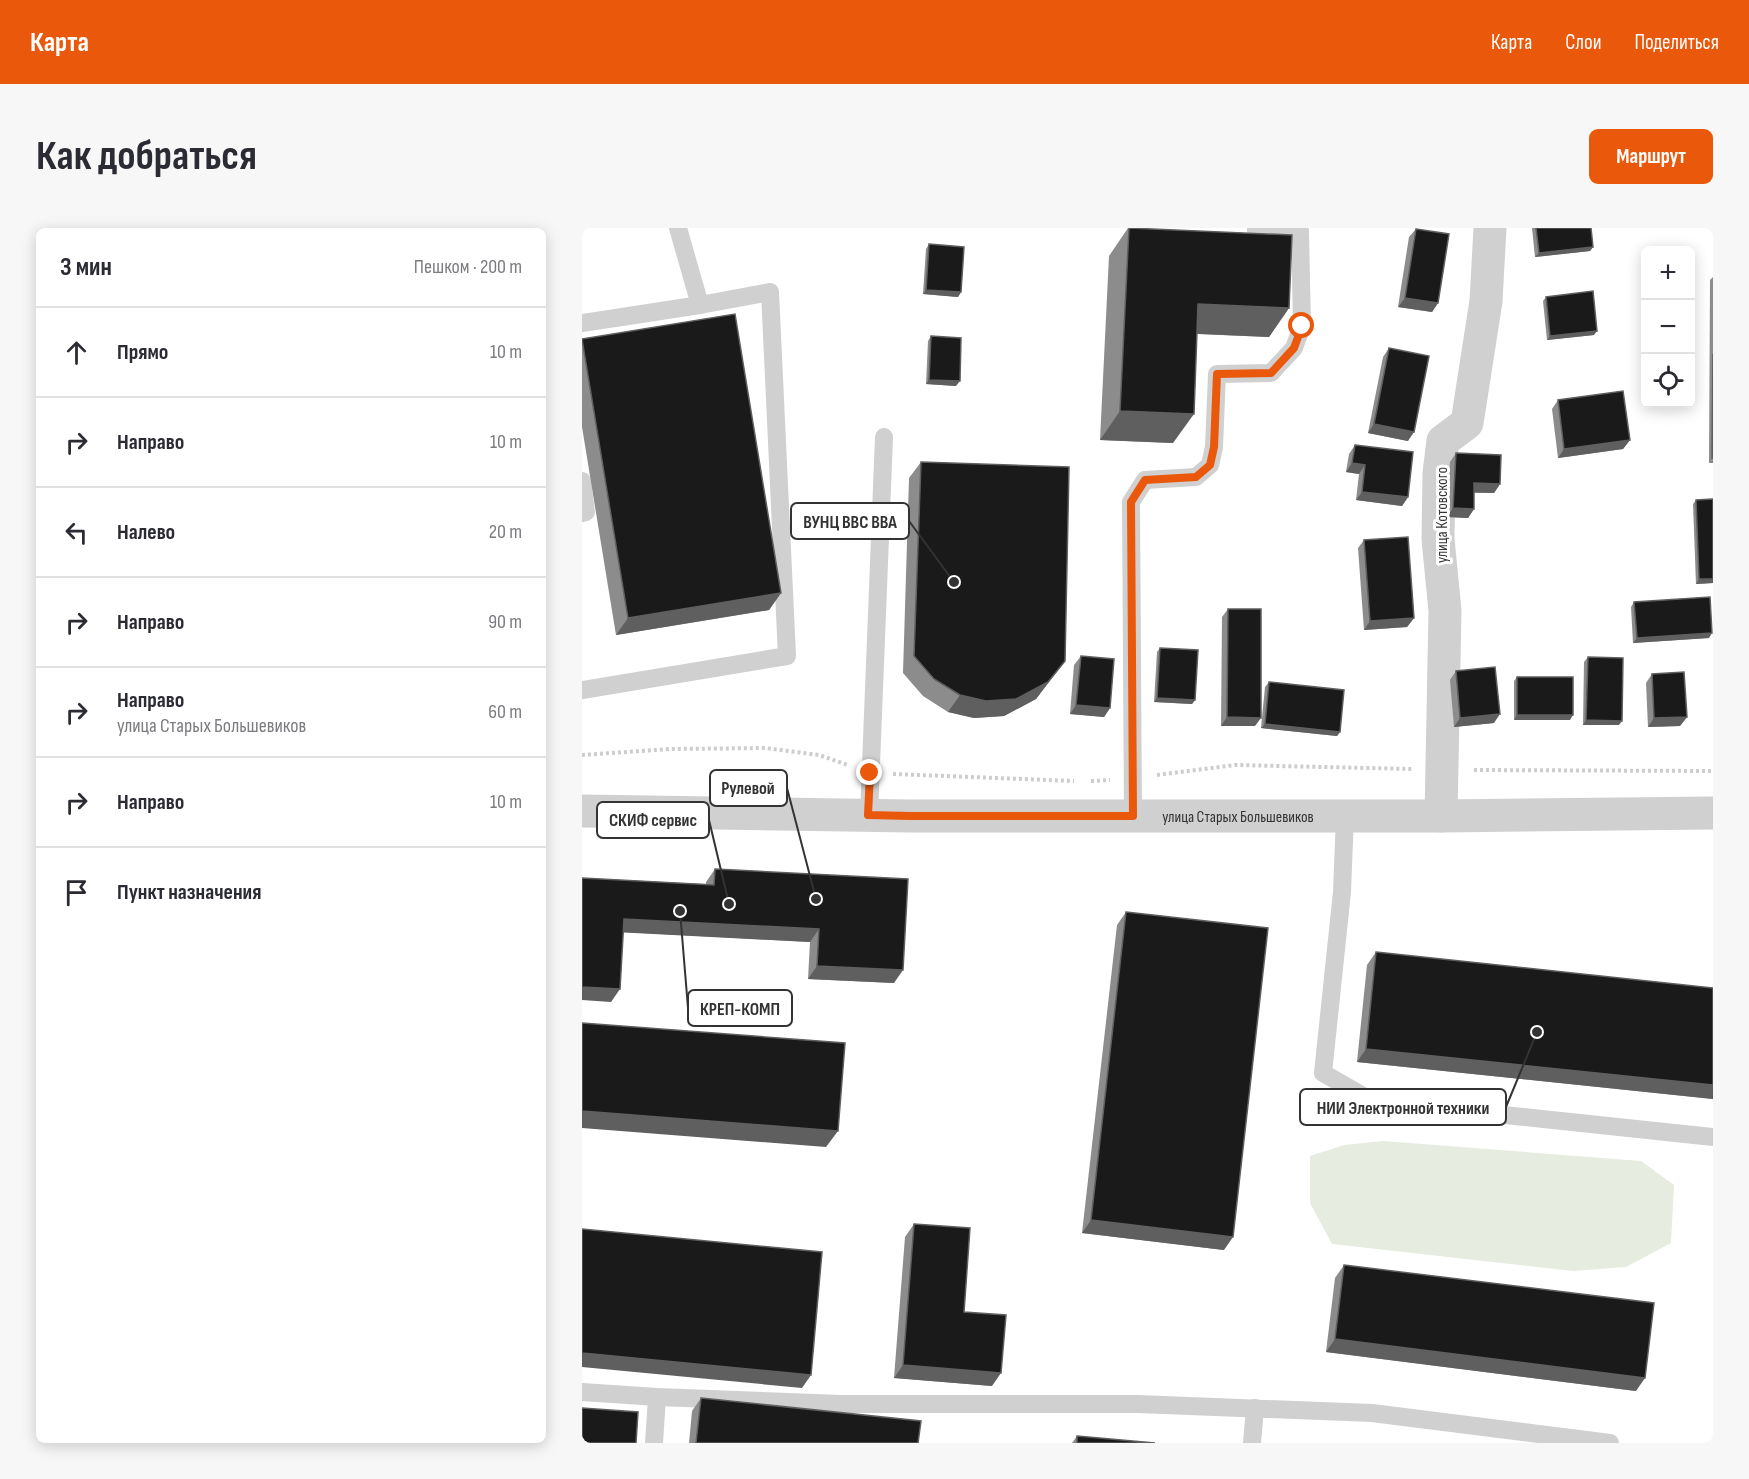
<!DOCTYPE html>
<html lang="ru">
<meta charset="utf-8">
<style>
:root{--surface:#fff;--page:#f7f7f7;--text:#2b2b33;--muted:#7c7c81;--line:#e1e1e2;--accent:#ea580c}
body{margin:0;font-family:"Sofia Sans Condensed",sans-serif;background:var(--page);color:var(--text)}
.controls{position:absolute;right:18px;top:18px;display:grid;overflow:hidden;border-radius:9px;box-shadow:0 3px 15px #0003}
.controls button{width:54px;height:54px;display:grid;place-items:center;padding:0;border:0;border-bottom:2px solid var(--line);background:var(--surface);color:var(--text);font:30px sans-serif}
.stop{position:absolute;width:18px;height:18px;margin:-14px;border:4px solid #ea580c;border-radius:50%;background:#fff}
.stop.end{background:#ea580c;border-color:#fff;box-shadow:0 2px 6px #0008}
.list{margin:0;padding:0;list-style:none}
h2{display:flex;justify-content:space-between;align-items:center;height:78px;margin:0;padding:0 24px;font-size:26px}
h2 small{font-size:20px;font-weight:400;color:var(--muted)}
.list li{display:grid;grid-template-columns:39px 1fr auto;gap:18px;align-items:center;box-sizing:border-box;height:90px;padding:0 24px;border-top:2px solid var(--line)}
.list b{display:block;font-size:22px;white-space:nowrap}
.list p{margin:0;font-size:20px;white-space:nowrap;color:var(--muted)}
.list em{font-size:20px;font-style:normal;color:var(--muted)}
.icon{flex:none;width:33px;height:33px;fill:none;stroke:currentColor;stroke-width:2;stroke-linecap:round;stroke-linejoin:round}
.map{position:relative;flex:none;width:1131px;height:1215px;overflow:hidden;border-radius:9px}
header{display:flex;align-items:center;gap:36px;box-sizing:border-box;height:84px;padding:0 30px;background:var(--accent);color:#fff}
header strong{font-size:28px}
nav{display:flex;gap:33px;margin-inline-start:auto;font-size:21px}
.intro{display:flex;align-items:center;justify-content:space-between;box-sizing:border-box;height:144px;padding:0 36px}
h1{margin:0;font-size:42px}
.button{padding:15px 27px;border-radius:9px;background:var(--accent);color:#fff;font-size:21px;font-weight:700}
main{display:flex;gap:36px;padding:0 36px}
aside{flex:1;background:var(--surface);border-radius:9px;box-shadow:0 3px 15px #0003}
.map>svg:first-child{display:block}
.green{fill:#e6ecdf}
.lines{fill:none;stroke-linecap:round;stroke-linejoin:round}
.path{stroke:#cdcdcd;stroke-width:4;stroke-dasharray:3 3;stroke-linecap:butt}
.service{stroke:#d0d0d0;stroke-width:18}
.minor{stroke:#d0d0d0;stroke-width:33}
.tertiary{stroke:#d0d0d0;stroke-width:33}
.wall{fill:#8c8c8c}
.shaded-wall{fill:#5f5f5f}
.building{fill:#1a1a1a;stroke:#5f5f5f;stroke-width:1.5}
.route{stroke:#ea580c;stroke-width:8}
.labels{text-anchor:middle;stroke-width:6;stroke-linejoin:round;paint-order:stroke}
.street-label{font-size:16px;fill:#333;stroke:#fff}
.leader{fill:none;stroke:#333;stroke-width:2}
.callout-dot{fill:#333;stroke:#fff;stroke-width:2}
.callout{fill:#fff;stroke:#333;stroke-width:2}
.callout-label{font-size:18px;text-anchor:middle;font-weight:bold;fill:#333}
</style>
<header>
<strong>Карта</strong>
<nav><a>Карта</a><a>Слои</a><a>Поделиться</a></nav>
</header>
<div class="intro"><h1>Как добраться</h1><a class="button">Маршрут</a></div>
<main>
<aside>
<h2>3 мин<small>Пешком · 200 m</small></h2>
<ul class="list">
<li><svg class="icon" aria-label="ahead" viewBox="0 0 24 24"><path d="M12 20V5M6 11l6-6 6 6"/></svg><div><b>Прямо</b></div><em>10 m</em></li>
<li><svg class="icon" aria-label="right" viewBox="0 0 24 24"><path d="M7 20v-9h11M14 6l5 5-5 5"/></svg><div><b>Направо</b></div><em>10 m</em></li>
<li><svg class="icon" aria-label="left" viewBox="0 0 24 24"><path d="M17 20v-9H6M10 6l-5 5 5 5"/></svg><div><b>Налево</b></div><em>20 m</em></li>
<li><svg class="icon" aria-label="right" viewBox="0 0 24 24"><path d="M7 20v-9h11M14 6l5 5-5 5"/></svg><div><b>Направо</b></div><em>90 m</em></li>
<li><svg class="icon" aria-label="right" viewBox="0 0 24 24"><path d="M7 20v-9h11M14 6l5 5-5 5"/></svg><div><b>Направо</b><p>улица Старых Большевиков</p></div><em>60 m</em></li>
<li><svg class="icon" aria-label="right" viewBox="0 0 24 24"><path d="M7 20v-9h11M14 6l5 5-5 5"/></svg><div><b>Направо</b></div><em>10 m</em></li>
<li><svg class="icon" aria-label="arrive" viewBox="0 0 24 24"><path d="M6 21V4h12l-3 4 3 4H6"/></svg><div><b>Пункт назначения</b></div></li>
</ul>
</aside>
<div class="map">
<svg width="1131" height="1215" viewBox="0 0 1131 1215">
<rect width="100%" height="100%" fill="#fff"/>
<path class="green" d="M 801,913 L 1059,933 L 1092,957 L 1089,1015 L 1044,1039 L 991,1043 L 750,1016 L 728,975 L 728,928 L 762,917 Z"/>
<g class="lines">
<g class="path">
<path d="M 0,527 L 88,521 L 183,520 L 237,527 L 266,537"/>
<path d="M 892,542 L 1131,543"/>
<path d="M 311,546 L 492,553"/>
<path d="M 575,547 L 653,537 L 830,541"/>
<path d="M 509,553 L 528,552"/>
</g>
<g class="service">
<path d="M 0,95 L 118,77 L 96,0"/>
<path d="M 0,253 L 4,284 L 0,285"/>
<path d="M 0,462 L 205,428 L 188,64 L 118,77"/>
<path d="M 287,587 L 302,209"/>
<path d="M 551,588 L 549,274 L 563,252 L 614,249 L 628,237 L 632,219 L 635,146 L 689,145 L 712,120 L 720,98 L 718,3 L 674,3 L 674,0"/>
<path d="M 763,588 L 760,664 L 741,845 L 790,873 L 1131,909"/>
<path d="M 0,1164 L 75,1169 L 72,1215"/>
<path d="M 75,1169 L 259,1176 L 556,1176 L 790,1185 L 1028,1215"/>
<path d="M 670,1215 L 673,1180"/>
</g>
<path class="minor" d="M 859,588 L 863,383 L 856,311 L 857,245 L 861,213 L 885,195 L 904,73 L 908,0"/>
<path class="tertiary" id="s1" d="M 0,583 L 328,588 L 859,588 L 1131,585"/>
</g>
<g class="wall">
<path d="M 546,0 L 707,80 L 687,109 L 615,106 L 591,215 L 518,212 L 527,28 Z"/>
<path d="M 950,0 L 1009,0 L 1011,19 L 1008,23 L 953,29 Z"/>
<path d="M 834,1 L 856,75 L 850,84 L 816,79 L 827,9 Z"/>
<path d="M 347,16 L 379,64 L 376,69 L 341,66 L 344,21 Z"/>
<path d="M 1131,49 L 1131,235 L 1127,235 L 1128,52 Z"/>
<path d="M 964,69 L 1012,107 L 965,112 L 961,73 Z"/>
<path d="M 349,108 L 374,158 L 344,156 L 346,113 Z"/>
<path d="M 0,111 L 199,365 L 187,382 L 34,407 L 0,199 Z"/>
<path d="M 807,120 L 826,213 L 786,205 L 801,129 Z"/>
<path d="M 976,172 L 1048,212 L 1041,221 L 976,230 L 970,181 Z"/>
<path d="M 773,217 L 826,269 L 820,278 L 774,272 L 777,246 L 764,244 L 767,226 Z"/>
<path d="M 874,225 L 918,256 L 912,265 L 892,265 L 892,281 L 886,290 L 865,289 L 868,234 Z"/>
<path d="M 339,234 L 483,433 L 454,471 L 422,488 L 392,490 L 366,484 L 341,468 L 321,445 L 327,250 Z"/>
<path d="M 1131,271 L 1131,355 L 1114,356 L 1111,276 L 1114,272 Z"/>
<path d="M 782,312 L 832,390 L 825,399 L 782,402 L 776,320 Z"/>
<path d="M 1052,374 L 1127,410 L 1051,415 L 1049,379 Z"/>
<path d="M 646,381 L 673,498 L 639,498 L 640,389 Z"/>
<path d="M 578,420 L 613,472 L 610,476 L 572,474 L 575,424 Z"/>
<path d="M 499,428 L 528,480 L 522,489 L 488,486 L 492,437 Z"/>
<path d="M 1006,429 L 1037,497 L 1001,497 L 1002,434 Z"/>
<path d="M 874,443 L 912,495 L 872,499 L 868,452 Z"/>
<path d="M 1070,446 L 1105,489 L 1098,498 L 1066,499 L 1064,455 Z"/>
<path d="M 935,449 L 988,492 L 932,492 L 932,453 Z"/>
<path d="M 687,454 L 758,504 L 755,508 L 679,500 L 683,459 Z"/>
<path d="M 133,641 L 326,651 L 312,755 L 226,751 L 228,714 L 41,704 L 29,774 L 0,650 L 124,656 L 124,654 Z"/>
<path d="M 544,684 L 642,1022 L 500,1005 L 535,697 Z"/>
<path d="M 794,724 L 1131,760 L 1131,871 L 775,834 L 785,737 Z"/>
<path d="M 332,996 L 382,1084 L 410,1158 L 312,1150 L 323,1009 Z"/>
<path d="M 762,1037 L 1054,1163 L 744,1124 L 753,1050 Z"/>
<path d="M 119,1170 L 336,1215 L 107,1215 L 110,1183 Z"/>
<path d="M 495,1208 L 573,1215 L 490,1215 Z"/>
</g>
<g class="shaded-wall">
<path d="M 1011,19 L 1008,23 L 953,29 L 957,25 Z"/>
<path d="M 344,62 L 379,64 L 376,69 L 341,66 Z"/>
<path d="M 823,70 L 856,75 L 850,84 L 816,79 Z"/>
<path d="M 616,76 L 707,80 L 687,109 L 596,105 Z"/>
<path d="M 1015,103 L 1012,107 L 965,112 L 968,108 Z"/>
<path d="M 347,152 L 378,153 L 374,158 L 344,156 Z"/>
<path d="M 538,183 L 612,186 L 591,215 L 518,212 Z"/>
<path d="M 792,196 L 832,204 L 826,213 L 786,205 Z"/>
<path d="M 1048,212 L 1041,221 L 976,230 L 982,221 Z"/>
<path d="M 770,235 L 783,237 L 777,246 L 764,244 Z"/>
<path d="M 892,255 L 918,256 L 912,265 L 886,264 Z"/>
<path d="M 780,264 L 826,269 L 820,278 L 774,272 Z"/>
<path d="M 871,280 L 892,281 L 886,290 L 865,289 Z"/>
<path d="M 1117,351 L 1131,351 L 1131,355 L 1114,356 Z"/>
<path d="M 199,365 L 187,382 L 34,407 L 46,390 Z"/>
<path d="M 832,390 L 825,399 L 782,402 L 788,393 Z"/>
<path d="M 1130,405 L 1127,410 L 1051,415 L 1055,410 Z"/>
<path d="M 483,433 L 454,471 L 422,488 L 392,490 L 366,484 L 378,467 Z"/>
<path d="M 575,470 L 613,472 L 610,476 L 572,474 Z"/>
<path d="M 494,477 L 528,480 L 522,489 L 488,486 Z"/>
<path d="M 918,486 L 912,495 L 872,499 L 878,490 Z"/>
<path d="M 935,487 L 991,487 L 988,492 L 932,492 Z"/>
<path d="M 645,489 L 679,490 L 673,498 L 639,498 Z"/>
<path d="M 1105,489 L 1098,498 L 1066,499 L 1072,490 Z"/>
<path d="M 1004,492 L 1040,493 L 1037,497 L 1001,497 Z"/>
<path d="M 683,496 L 758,504 L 755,508 L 679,500 Z"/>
<path d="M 42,691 L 237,701 L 228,714 L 33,704 Z"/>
<path d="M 235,738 L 321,742 L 312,755 L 226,751 Z"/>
<path d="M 0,759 L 38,761 L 29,774 L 0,772 Z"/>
<path d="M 784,821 L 1131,857 L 1131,871 L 775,834 Z"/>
<path d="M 0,883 L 256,903 L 244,919 L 0,900 Z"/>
<path d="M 509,992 L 651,1009 L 642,1022 L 500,1005 Z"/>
<path d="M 753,1111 L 1063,1150 L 1054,1163 L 744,1124 Z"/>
<path d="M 0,1125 L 229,1147 L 220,1160 L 0,1139 Z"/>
<path d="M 321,1137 L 419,1145 L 410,1158 L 312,1150 Z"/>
</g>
<g class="building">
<path d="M 547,0 L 710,7 L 707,80 L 616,76 L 612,186 L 538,183 Z"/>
<path d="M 954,0 L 1009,0 L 1011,19 L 957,25 Z"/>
<path d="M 834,1 L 867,6 L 856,75 L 823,70 Z"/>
<path d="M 347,16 L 382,19 L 379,64 L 344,62 Z"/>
<path d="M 1011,63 L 1015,103 L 968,108 L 964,69 Z"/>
<path d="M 153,86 L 199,365 L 46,390 L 0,111 Z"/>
<path d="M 349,108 L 379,110 L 378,153 L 347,152 Z"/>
<path d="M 807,120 L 847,128 L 832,204 L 792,196 Z"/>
<path d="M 1131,126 L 1131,230 L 1130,230 Z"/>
<path d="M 1041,163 L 1048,212 L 982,221 L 976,172 Z"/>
<path d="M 773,217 L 831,224 L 826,269 L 780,264 L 783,237 L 770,235 Z"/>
<path d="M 874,225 L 919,227 L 918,256 L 892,255 L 892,281 L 871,280 Z"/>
<path d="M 339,234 L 487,239 L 483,433 L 466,454 L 434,471 L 404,473 L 378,467 L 352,451 L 332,428 Z"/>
<path d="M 1131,271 L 1131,351 L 1117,351 L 1114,272 Z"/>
<path d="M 826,309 L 832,390 L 788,393 L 782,312 Z"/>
<path d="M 1128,369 L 1130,405 L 1055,410 L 1052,374 Z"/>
<path d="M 646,381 L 679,381 L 679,490 L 645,489 Z"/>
<path d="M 578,420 L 616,422 L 613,472 L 575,470 Z"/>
<path d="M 499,428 L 532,431 L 528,480 L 494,477 Z"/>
<path d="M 1006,429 L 1041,430 L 1040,493 L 1004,492 Z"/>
<path d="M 913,439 L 918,486 L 878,490 L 874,443 Z"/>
<path d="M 1102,444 L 1105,489 L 1072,490 L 1070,446 Z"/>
<rect x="935" y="449" width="56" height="38"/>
<path d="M 687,454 L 762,462 L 758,504 L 683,496 Z"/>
<path d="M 133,641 L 326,651 L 321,742 L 235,738 L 237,701 L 42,691 L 38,761 L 0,759 L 0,650 L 132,657 Z"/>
<path d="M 544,684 L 686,700 L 651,1009 L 509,992 Z"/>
<path d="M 794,724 L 1131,760 L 1131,857 L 784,821 Z"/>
<path d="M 0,795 L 263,815 L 256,903 L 0,883 Z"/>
<path d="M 332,996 L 388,1000 L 382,1084 L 424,1087 L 419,1145 L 321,1137 Z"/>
<path d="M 0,1001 L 240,1024 L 229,1147 L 0,1125 Z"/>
<path d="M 762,1037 L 1072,1075 L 1063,1150 L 753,1111 Z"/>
<path d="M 119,1170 L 339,1193 L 336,1215 L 114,1215 Z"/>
<path d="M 0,1180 L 56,1184 L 54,1215 L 0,1215 Z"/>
<path d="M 495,1208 L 573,1215 L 495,1215 Z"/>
</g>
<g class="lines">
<path class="route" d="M 288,545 L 286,587 L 328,588 L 551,588 L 549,274 L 563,252 L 614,249 L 628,237 L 632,219 L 635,146 L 689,145 L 712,120 L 720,98"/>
</g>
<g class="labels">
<g class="street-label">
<text transform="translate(859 287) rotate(-90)" y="6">улица Котовского</text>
<text dy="6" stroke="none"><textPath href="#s1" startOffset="656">улица Старых Большевиков</textPath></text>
</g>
</g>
<path class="leader" d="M372 354L327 293M234 671L205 560M147 676L127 592M98 683L106 780M955 804L924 879"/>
<g class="callout-dot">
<circle cx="372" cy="354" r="6"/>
<circle cx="234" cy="671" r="6"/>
<circle cx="147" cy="676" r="6"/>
<circle cx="98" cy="683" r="6"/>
<circle cx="955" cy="804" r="6"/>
</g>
<g class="callout">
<rect x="209" y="275" width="118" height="36" rx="6"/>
<rect x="128" y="542" width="77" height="36" rx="6"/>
<rect x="15" y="574" width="112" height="36" rx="6"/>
<rect x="106" y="762" width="104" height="36" rx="6"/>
<rect x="718" y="861" width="206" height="36" rx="6"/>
</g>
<g class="callout-label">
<text x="268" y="300">ВУНЦ ВВС ВВА</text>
<text x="166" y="566">Рулевой</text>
<text x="71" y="598">СКИФ сервис</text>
<text x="158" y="787">КРЕП-КОМП</text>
<text x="821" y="886">НИИ Электронной техники</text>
</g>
</svg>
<div class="controls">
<button>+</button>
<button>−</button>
<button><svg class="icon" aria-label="locate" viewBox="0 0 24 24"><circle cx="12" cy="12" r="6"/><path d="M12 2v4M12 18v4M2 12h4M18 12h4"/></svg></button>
</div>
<div class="stop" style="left:720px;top:98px"></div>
<div class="stop end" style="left:288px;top:545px"></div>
</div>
</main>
